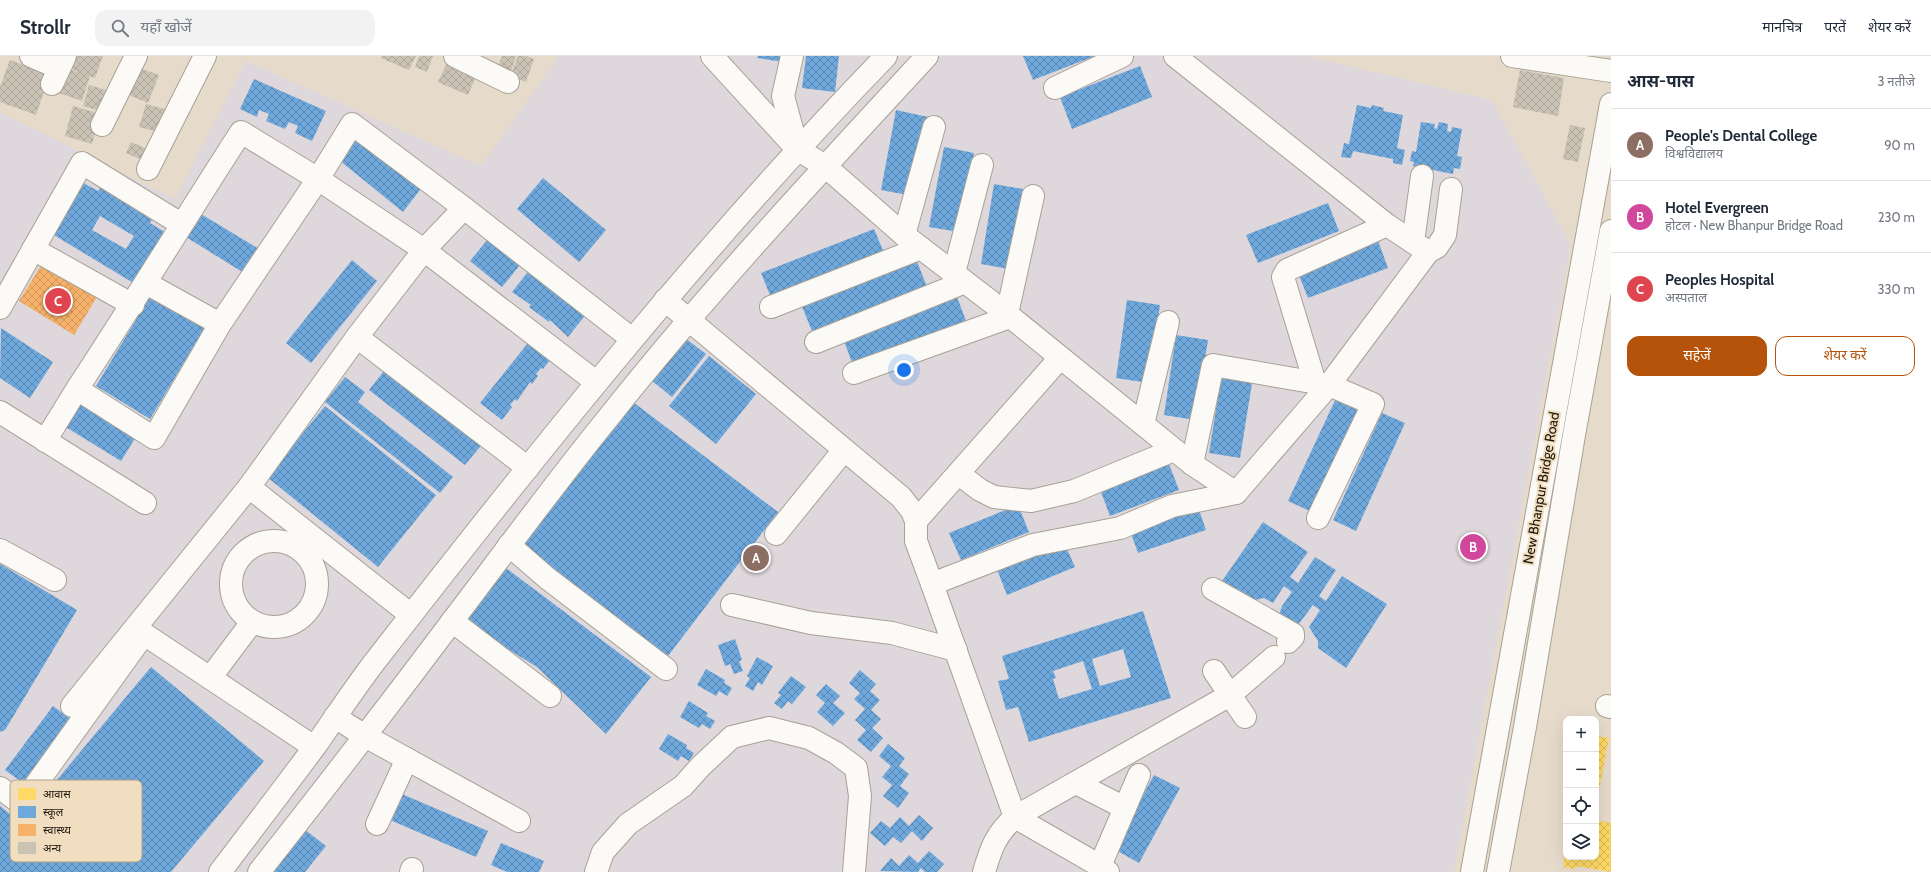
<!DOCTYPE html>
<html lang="hi">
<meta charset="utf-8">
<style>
:root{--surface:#fff;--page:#f2f2f3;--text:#1f2937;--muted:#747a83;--line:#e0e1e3;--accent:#b45309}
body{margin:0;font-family:Cabin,"Noto Sans Devanagari",sans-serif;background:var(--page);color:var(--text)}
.controls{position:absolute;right:12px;bottom:12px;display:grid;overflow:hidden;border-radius:8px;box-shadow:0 4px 16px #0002}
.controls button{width:36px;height:36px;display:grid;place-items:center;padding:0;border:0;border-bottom:1px solid var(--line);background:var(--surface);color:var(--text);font:20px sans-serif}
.you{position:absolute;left:904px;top:314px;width:14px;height:14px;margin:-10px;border:3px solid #fff;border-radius:50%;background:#1a73e8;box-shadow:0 0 0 6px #1a73e833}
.badge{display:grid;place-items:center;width:26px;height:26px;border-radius:50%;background:var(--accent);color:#fff;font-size:13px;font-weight:700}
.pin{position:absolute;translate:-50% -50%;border:2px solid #fff;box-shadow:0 1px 4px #0006}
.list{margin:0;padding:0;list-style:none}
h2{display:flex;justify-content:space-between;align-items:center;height:52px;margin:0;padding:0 16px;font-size:17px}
h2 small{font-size:13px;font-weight:400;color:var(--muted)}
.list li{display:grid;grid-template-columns:26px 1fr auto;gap:12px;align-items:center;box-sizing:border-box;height:72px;padding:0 16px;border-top:1px solid var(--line)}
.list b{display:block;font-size:15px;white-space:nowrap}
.list p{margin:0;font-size:13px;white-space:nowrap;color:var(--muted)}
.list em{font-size:13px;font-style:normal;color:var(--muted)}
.actions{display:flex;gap:8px;padding:12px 16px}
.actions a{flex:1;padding:9px 0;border:1px solid var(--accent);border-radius:12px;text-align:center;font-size:14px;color:var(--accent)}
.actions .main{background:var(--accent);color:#fff}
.icon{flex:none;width:22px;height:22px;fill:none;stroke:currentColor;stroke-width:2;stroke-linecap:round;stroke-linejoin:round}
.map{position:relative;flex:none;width:1611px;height:816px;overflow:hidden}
header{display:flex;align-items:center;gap:24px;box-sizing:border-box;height:56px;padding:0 20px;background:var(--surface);border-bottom:1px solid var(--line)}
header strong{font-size:19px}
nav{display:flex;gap:22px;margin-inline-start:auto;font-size:14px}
.search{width:280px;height:36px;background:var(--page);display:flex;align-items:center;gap:10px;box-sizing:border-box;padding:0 14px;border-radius:12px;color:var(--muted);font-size:15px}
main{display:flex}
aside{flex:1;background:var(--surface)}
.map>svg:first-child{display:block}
.education{fill:#ded7dc}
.homes{fill:url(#homes-cross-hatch)}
.schools{fill:url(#schools-cross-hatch);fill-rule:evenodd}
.health{fill:url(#health-cross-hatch)}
.building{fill:url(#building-cross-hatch)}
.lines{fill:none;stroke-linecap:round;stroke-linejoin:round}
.minor-casing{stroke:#a9a194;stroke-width:24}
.minor{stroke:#fbfaf7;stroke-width:22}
.labels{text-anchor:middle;stroke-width:4;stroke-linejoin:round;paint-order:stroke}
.street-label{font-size:14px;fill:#1e170c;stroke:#f1dec0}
.key{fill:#f1dec0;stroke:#b2a28a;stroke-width:1}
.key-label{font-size:11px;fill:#1e170c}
</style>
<header>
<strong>Strollr</strong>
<div class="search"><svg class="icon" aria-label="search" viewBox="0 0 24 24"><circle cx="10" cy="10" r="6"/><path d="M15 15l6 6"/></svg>यहाँ खोजें</div>
<nav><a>मानचित्र</a><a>परतें</a><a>शेयर करें</a></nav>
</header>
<main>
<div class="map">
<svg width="1611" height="816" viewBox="0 0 1611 816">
<defs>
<pattern id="homes-cross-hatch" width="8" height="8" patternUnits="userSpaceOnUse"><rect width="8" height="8" fill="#ffd966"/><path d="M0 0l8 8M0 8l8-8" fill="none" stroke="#daba57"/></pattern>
<pattern id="schools-cross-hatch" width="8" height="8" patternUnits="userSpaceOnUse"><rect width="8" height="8" fill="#6fa8dc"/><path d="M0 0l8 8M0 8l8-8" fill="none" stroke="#5b88b1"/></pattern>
<pattern id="health-cross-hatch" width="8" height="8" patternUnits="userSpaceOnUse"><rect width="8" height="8" fill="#f6b26b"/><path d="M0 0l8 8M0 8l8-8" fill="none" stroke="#d2985c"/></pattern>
<pattern id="building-cross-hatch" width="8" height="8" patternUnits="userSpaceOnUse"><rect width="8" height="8" fill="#cac2b5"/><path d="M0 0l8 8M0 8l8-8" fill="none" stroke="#ada69a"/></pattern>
</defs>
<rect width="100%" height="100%" fill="#e6dbcb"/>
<path class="education" d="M 559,0 L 1307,0 L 1492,44 L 1571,189 L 1454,816 L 0,816 L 0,56 L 175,143 L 246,5 L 481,110 Z"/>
<g class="homes">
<path d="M 1596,680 L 1609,682 L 1597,745 L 1596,745 Z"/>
<path d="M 1596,764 L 1611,767 L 1611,816 L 1576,810 L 1575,813 L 1563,811 L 1565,798 L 1566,801 L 1596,801 Z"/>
</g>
<g class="schools">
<path d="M 758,0 L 791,0 L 790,7 L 757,2 Z"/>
<path d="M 806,0 L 839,0 L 835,36 L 802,32 Z"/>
<path d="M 1023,0 L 1095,0 L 1033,24 Z"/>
<path d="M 1140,10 L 1152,41 L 1072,73 L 1060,41 Z"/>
<path d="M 254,23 L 326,55 L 312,85 L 295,77 L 298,70 L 289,66 L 285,73 L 266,65 L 269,58 L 259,54 L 257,61 L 240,53 Z"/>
<path d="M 1357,49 L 1371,52 L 1372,49 L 1384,52 L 1383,55 L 1403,59 L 1397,92 L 1405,94 L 1402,109 L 1393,107 L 1393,103 L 1353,95 L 1351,102 L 1341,101 L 1344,87 L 1349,88 Z"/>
<path d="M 896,54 L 928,61 L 913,140 L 881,134 Z"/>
<path d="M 1421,66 L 1435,68 L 1434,72 L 1437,73 L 1439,66 L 1448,68 L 1447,75 L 1451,76 L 1452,71 L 1462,73 L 1457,100 L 1462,101 L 1460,113 L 1454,112 L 1453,118 L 1413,110 L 1414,106 L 1410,105 L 1412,95 L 1416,96 Z"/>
<path d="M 359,79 L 423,130 L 403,156 L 339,104 Z"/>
<path d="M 944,91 L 974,97 L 959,176 L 929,171 Z"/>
<path d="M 543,122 L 606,174 L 579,206 L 517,153 Z"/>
<path d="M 80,125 L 98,135 L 103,128 L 155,159 L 150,167 L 171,180 L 140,231 L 49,176 ZM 100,160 L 134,180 L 126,193 L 92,174 Z"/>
<path d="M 994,128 L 1023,133 L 1009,213 L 981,208 Z"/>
<path d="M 1328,147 L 1339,175 L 1258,207 L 1246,179 Z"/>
<path d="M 201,158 L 259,193 L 244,217 L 186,181 Z"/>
<path d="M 874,173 L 885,199 L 772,244 L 761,217 Z"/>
<path d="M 492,178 L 524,204 L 502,231 L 470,205 Z"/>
<path d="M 1377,182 L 1388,212 L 1308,242 L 1296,212 Z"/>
<path d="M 916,203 L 927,231 L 812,275 L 801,248 Z"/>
<path d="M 352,204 L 377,225 L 311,307 L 286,287 Z"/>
<path d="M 531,212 L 587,257 L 568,281 L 550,264 L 549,266 L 529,251 L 531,249 L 512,236 Z"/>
<path d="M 151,239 L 205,271 L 150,363 L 96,330 Z"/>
<path d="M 957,241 L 968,270 L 854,312 L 843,282 Z"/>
<path d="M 1127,244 L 1160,249 L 1149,327 L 1116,322 Z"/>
<path d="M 1,272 L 53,306 L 30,342 L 0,322 Z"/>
<path d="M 1176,279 L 1208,284 L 1195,364 L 1164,359 Z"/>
<path d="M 532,282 L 554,299 L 543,313 L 541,312 L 536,318 L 538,320 L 532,328 L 530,326 L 517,345 L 515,343 L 510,349 L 512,351 L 502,364 L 480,347 Z"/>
<path d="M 685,282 L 706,298 L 672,341 L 651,324 Z"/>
<path d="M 709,300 L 756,338 L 716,388 L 669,350 Z"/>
<path d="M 388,310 L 484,386 L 465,409 L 369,334 Z"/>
<path d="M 1222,316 L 1253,321 L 1240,402 L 1209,397 Z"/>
<path d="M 345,321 L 365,336 L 358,346 L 453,421 L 440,437 L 325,346 Z"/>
<path d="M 1338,338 L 1364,350 L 1314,457 L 1288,445 Z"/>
<path d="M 81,342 L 139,376 L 121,405 L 64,370 Z"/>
<path d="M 633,346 L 778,456 L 668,600 L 523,490 Z"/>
<path d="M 325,350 L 436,439 L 378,511 L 267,421 Z"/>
<path d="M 1382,357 L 1405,367 L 1356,475 L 1333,464 Z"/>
<path d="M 1169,408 L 1179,434 L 1110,460 L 1100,433 Z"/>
<path d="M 1196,445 L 1206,474 L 1138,497 L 1128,469 Z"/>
<path d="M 1018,449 L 1029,476 L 961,504 L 949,477 Z"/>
<path d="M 1263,466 L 1308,496 L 1290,521 L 1298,527 L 1315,501 L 1336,514 L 1319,540 L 1326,545 L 1342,520 L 1387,548 L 1346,612 L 1318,592 L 1318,585 L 1309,571 L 1320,554 L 1313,549 L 1298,569 L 1278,562 L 1282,550 L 1292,536 L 1284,530 L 1273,547 L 1264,542 L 1250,545 L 1222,525 Z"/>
<path d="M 1063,484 L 1075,511 L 1007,539 L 996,511 Z"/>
<path d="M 0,508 L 77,554 L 5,674 L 0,676 Z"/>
<path d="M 502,509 L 651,621 L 606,678 L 537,611 L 460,564 Z"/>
<path d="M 1143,555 L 1171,642 L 1029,686 L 1018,651 L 1006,654 L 998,625 L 1009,623 L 1002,600 ZM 1123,593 L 1131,621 L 1100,630 L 1092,603 ZM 1083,605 L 1092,633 L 1059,643 L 1053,623 L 1056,622 L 1053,615 Z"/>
<path d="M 735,583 L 742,604 L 739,605 L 743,615 L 734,618 L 730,608 L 725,610 L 718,589 Z"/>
<path d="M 757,601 L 773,610 L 762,629 L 758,626 L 753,635 L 745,630 L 750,622 L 747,620 Z"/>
<path d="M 151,611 L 264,705 L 171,816 L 0,816 L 0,750 L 21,767 Z"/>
<path d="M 706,613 L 725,624 L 724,627 L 732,632 L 727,640 L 719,635 L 716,640 L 697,629 Z"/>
<path d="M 860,614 L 876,628 L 870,635 L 880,644 L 871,654 L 881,663 L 872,672 L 883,682 L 871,696 L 857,684 L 866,674 L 855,664 L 865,653 L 854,643 L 860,637 L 849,627 Z"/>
<path d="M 791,620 L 806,631 L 792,648 L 788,645 L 782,653 L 774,647 L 781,639 L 778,637 Z"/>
<path d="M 826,628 L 840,640 L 833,647 L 845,657 L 833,670 L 817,656 L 825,647 L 816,639 Z"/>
<path d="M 689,645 L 708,657 L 706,660 L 715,665 L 710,673 L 702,668 L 699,672 L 680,661 Z"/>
<path d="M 53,650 L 72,664 L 23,727 L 5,714 Z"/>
<path d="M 668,678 L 687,689 L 686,692 L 694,697 L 689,705 L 681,700 L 678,705 L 659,693 Z"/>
<path d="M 888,688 L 905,702 L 899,710 L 909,718 L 900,730 L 909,737 L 898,752 L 883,740 L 892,729 L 882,721 L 891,710 L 879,700 Z"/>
<path d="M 1154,719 L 1180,732 L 1139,807 L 1114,793 Z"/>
<path d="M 395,735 L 488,775 L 476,801 L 383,761 Z"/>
<path d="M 919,759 L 933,772 L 922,785 L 912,775 L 901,787 L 893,781 L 885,790 L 870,777 L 881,765 L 890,772 L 900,761 L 909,770 Z"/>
<path d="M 304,773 L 326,790 L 305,816 L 270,816 Z"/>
<path d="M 501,787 L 544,805 L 539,816 L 507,816 L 491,809 Z"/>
<path d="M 929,795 L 944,808 L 937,816 L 925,816 L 921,812 L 918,816 L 880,815 L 891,802 L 899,810 L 909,799 L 918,807 Z"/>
</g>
<path class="health" d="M 42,208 L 97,241 L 74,279 L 19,245 Z"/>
<g class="building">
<path d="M 76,0 L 103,0 L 95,22 L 90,20 L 82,45 L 56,36 L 64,12 L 80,17 L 71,13 Z"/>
<path d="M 382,0 L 416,0 L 409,14 L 381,2 Z"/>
<path d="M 419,0 L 433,0 L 427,16 L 415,11 Z"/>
<path d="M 502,0 L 516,0 L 510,18 L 497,14 Z"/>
<path d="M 518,0 L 526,0 L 534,3 L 526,26 L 510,20 Z"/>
<path d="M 449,3 L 478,16 L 468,39 L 438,26 Z"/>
<path d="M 10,4 L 50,19 L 36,59 L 0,46 L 0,31 Z"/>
<path d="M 139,12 L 159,19 L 148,47 L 129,39 Z"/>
<path d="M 1520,14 L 1564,22 L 1558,60 L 1513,51 Z"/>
<path d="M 89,29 L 113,36 L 107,57 L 83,50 Z"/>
<path d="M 146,48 L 172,55 L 165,78 L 139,71 Z"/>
<path d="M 73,50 L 101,58 L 92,88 L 65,80 Z"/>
<path d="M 1570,69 L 1585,72 L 1578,106 L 1563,103 Z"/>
<path d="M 131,86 L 152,95 L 147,106 L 126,97 Z"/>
</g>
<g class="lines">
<g class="minor-casing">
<g id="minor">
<path d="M 31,0 L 59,12"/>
<path d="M 455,0 L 508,26"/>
<path d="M 712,0 L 797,93 L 825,110 L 904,179 L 1007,258 L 1192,408 L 1236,437 L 1329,329 L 1428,196 L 1387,169 L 1175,0"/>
<path d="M 792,0 L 783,40 L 796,88"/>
<path d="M 1512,0 L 1611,15"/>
<path d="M 52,28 L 65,0"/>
<path d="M 1055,32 L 1122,0"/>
<path d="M 102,69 L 136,0"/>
<path d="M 148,113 L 205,0"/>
<path d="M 904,179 L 934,71"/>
<path d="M 1413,186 L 1422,120"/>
<path d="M 33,193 L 133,249"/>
<path d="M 1428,196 L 1437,191 L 1445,179 L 1451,133"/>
<path d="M 954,217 L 982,109"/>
<path d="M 146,227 L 220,268"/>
<path d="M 665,244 L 901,441 L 912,455 L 916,465 L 916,485 L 932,528 L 1015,761 L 1100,810 L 1108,816"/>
<path d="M 771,251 L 921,192"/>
<path d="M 0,252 L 82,107 L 181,168"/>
<path d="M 1007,258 L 1033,140"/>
<path d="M 357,281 L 528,412"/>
<path d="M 816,286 L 965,226"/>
<path d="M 854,317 L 1010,261"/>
<path d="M 596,326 L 424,194 L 318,123 L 352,68 L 464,152 L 632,283"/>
<path d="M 1315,327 L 1283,221 L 1287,214 L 1387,169"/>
<path d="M 0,356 L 145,447"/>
<path d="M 1143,368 L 1168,266"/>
<path d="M 45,385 L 77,333 L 154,382 L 220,268 L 318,123 L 241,76 C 186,161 133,248 77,333"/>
<path d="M 1192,408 L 1213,309 L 1329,329 L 1373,348 L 1318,462"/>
<path d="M 959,418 L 980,434 L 994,441 L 1031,445 L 1074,435 L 1174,394"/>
<path d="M 249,431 L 411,559"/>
<path d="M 916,465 L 1060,302"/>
<path d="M 776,478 L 844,394"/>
<circle cx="274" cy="528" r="43"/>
<path d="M 509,489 L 547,522 L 666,613"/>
<path d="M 0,494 L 55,524"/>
<path d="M 932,528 L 1033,489 L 1120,472 L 1172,450 L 1236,437"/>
<path d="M 1213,533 L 1293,578 L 1293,581 L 1288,586"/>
<path d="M 732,549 L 811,567 L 892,577 L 956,594"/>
<path d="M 452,565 L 550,640"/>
<path d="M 1214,615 L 1230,639 L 1274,601"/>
<path d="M 210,622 L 252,566"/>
<path d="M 72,650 L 249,431 L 357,281 L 424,194 L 464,152"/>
<path d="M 1607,650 L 1611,651"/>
<path d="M 335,661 L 365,680 L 519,765"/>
<path d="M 1076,727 L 1125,752"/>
<path d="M 0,732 L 22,748 L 144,578 L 314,691"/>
<path d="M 377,768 L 407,703"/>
<path d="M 1100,810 L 1139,719"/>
<path d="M 220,816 C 252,774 284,732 316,689 C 337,659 357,628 380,599 C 541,392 704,188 886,0"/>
<path d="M 259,816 C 330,726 400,635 469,543 C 515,482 560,421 608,362 C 708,236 818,118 927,0"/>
<path d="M 411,816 L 412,813"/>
<path d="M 596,816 L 603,796 L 628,768 L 683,730 L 701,710 L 732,681 L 769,672 L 809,682 L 836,697 L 856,712 L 860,740 L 854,816"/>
<path d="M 984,816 C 991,792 996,778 1015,761 L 1230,639 L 1245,661"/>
<path d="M 1472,816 L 1611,48"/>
<path d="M 1498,816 L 1525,671 L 1574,379 L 1611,175"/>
</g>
</g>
<use href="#minor" class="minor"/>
</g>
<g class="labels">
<g class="street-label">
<text transform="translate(1541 432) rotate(-80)" y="5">New Bhanpur Bridge Road</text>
</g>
</g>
<rect x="10" y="724" width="132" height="82" rx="6" class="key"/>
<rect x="18" y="732" width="18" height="12" fill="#ffd966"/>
<rect x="18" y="750" width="18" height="12" fill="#6fa8dc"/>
<rect x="18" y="768" width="18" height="12" fill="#f6b26b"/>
<rect x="18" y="786" width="18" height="12" fill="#cac2b5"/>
<g class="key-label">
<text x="43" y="742">आवास</text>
<text x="43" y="760">स्कूल</text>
<text x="43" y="778">स्वास्थ्य</text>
<text x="43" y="796">अन्य</text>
</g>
</svg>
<div class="controls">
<button>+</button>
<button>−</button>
<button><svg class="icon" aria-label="locate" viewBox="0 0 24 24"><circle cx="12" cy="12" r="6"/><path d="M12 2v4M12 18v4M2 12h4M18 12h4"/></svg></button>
<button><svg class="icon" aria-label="layers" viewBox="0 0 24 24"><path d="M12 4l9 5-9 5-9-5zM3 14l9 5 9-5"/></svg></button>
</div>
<div class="you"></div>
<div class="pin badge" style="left:756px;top:502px;background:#8d6e63">A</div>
<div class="pin badge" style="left:1473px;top:491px;background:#d1479c">B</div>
<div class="pin badge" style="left:58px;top:245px;background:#e0444e">C</div>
</div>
<aside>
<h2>आस-पास<small>3 नतीजे</small></h2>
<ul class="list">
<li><span class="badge" style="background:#8d6e63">A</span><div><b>People's Dental College</b><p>विश्वविद्यालय</p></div><em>90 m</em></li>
<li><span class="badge" style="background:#d1479c">B</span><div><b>Hotel Evergreen</b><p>होटल · New Bhanpur Bridge Road</p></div><em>230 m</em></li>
<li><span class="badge" style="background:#e0444e">C</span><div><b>Peoples Hospital</b><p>अस्पताल</p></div><em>330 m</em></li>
</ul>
<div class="actions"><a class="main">सहेजें</a><a>शेयर करें</a></div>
</aside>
</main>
